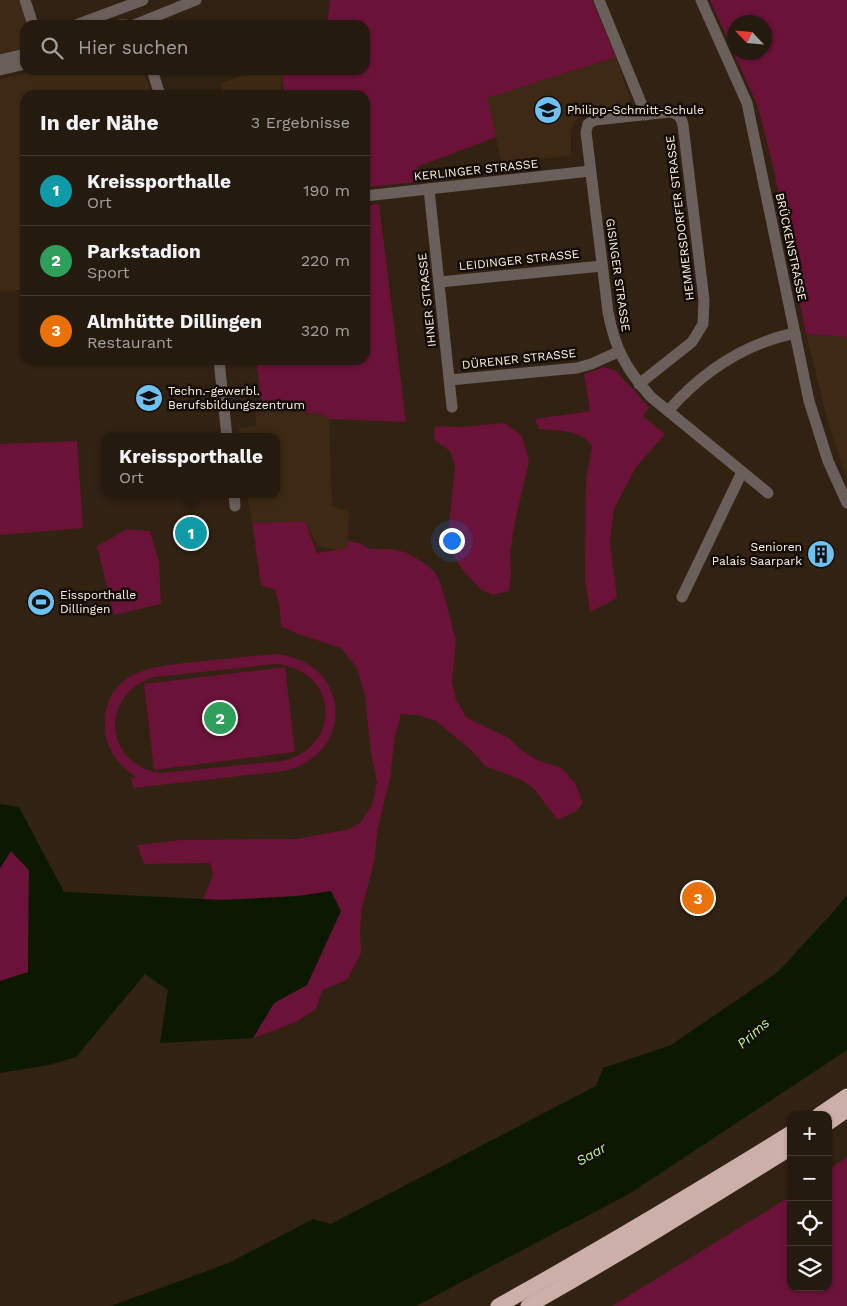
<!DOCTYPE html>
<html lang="de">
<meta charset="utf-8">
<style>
:root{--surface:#251a0e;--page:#2d2317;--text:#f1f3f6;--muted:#a3a19e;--line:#42382e;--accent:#0b8043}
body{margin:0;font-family:"Work Sans",sans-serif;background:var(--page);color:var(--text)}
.controls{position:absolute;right:15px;bottom:15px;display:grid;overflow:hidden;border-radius:10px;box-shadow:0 1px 4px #0004}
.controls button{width:45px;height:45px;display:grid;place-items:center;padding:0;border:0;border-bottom:1px solid var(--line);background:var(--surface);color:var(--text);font:25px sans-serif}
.compass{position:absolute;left:727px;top:15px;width:45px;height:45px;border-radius:50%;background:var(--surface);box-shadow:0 1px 4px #0004;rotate:296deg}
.you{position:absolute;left:451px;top:540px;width:18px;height:18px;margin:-12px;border:4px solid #fff;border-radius:50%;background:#1a73e8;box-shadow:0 0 0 8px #1a73e833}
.badge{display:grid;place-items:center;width:32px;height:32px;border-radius:50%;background:var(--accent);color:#fff;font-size:16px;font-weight:700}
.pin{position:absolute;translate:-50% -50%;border:2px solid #fff;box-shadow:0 1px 5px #0006}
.popup{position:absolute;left:102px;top:433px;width:178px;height:65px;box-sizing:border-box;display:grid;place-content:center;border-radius:10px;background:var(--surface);filter:drop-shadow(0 1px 4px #0005);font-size:16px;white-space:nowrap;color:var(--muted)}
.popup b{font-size:19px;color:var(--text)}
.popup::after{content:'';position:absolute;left:50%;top:100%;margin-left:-10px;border:10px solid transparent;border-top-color:var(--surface)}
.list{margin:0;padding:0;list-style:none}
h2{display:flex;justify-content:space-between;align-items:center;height:65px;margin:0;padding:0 20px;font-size:21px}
h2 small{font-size:16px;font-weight:400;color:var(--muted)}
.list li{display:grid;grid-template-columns:32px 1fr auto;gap:15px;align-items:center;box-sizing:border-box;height:70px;padding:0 20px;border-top:1px solid var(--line)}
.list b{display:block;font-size:19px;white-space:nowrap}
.list p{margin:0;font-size:16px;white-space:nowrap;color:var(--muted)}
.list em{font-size:16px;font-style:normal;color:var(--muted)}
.icon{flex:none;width:28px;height:28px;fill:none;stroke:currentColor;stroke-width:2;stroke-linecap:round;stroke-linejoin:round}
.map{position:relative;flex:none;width:847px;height:1306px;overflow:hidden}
.search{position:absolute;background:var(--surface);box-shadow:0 1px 4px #0004;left:20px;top:20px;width:350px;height:55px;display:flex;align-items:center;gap:12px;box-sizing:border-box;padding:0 18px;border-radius:15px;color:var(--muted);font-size:19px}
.panel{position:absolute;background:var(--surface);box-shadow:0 1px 4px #0004;left:20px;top:90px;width:350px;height:275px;border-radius:15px}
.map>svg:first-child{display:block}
.built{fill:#3e2a14}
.green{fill:#6a1238;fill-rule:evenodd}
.water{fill:#0b1902}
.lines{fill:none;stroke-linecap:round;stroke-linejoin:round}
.minor{stroke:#6b5f5c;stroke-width:11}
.highway{stroke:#ccafa8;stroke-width:15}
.labels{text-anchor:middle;stroke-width:5;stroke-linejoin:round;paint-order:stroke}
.poi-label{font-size:12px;fill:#fbf1e6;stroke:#140d06;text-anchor:start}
.street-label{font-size:12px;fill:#fbf1e6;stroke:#140d06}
.water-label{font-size:14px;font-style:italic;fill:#b7fa8d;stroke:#140d06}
</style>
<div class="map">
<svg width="847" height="1306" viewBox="0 0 847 1306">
<rect width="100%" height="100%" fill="#312212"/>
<g class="built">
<path d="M 0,0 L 19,0 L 27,25 L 25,25 L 25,48 L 0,53 Z"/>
<path d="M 616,57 L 631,102 L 627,107 L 589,113 L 576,120 L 571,130 L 571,155 L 502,164 L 486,98 Z"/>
<path d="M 42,70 L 143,70 L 152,95 L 25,95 L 25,290 L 0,291 L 0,79 Z"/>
<path d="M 258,70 L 284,70 L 284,81 L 281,82 L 282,95 L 224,95 L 221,83 Z"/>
<path d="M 806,334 L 847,337 L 847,480 L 829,427 Z"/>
<path d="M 262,408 L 322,414 L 329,419 L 332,506 L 349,512 L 347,551 L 318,547 L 305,521 L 252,523 L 247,494 L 276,494 L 276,437 L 240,437 L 239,428 L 256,426 L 255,409 Z"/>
</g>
<g class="green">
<path d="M 330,0 L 592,0 L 616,57 L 487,98 L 496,137 L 417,167 L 420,182 L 365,187 L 365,95 L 284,95 L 282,70 L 365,70 L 365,25 L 327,25 Z"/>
<path d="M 710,0 L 847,0 L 847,337 L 806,334 L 774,171 L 758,107 ZM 734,22 L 764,22 L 764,52 L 734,52 Z"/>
<path d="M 379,204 L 406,422 L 329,419 L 322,414 L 262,408 L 256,360 L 365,360 L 365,206 Z"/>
<path d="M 605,367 L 616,371 L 649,407 L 643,416 L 665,434 L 636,467 L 614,509 L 610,543 L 617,598 L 590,612 L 585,580 L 586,480 L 592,446 C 581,429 557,431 539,429 L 535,419 L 590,411 L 584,374 Z"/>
<path d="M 505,423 L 522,436 L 529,461 L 515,522 L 510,554 L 511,575 L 509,591 L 493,595 L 480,589 L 462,569 L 447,544 L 455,467 L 450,451 L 434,440 L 435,426 L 460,427 Z"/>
<path d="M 77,441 L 83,528 L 0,535 L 0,444 Z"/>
<path d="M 305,521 L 317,553 L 347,548 L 347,541 L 359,543 L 370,549 L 389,549 L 405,552 L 423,562 L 435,572 L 442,588 L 456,640 L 452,682 L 456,700 L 467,718 L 509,738 L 521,750 L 537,760 L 561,768 L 575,783 L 583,803 L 576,811 L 558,820 L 534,789 L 522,780 L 485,766 L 471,750 L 436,721 L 418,715 L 401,714 L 395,736 L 390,778 L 378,828 L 374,862 L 362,908 L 360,931 L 361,953 L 347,980 L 322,990 L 316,1009 L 296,1022 L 253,1038 L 274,1003 L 307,985 L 331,892 C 289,897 245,902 203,899 L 213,875 L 210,863 L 144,864 L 137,845 L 181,840 L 297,839 L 349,829 L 361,822 L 372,805 L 377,783 L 371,754 L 365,696 L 357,668 L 341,648 L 298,634 L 281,626 L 279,604 L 275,590 L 261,585 L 252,523 Z"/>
<path d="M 127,529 L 150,531 L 159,562 L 161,604 L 114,615 L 97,546 Z"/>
<path d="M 276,654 C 351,661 357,754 284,771 L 133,788 L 131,778 L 136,777 C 118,765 104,747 105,723 C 107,666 160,666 203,661 C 227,659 252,656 276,654 ZM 276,664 C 339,670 343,747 282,761 L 161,773 C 103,765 99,693 155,677 Z"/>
<path d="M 285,667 L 295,752 L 154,770 L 144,684 Z"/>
<path d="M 11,851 L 29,870 L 28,973 L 0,981 L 0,868 Z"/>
<path d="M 847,1157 L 847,1306 L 612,1306 L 791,1196 L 791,1287 L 828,1287 L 828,1170 Z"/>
</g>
<g class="water">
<path d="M 0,804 L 19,807 L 64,892 L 221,900 L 299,896 L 331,891 L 341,911 L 307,985 L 274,1003 L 253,1038 L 160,1043 L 168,990 L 145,974 L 76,1057 L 49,1065 L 0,1073 L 0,981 L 28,972 L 29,870 L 11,851 L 0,868 Z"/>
<path d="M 847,895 L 847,1050 L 629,1194 L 416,1306 L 111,1306 L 229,1263 L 313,1219 L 331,1224 L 596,1086 L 603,1068 L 671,1045 L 778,972 L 834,911 Z"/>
</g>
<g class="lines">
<g class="minor">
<path d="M 25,0 L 33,25"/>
<path d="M 599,0 L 646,115"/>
<path d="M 701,0 L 747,103 L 809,401 L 828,461 L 847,503"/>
<path d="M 76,25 L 143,0"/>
<path d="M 120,25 L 126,25"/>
<path d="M 134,25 L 196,0"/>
<path d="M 0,60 L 25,54"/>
<path d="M 0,70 L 25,64"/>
<path d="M 152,70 L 160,95"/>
<path d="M 429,189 L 452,407"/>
<path d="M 365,196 L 590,171"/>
<path d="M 440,282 L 602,266"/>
<path d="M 219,360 L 227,437"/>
<path d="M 450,380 L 577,368 L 591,364 L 618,352"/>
<path d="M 639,384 L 692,342 L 703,324 L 704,300 L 683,125 C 681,116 678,114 670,112 L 595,120 L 588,124 L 586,132 L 608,312 C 615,349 626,369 651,397 L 768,493"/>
<path d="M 668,411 C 702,372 743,344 795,333"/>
<path d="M 234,494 L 235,506"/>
<path d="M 682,597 L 742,472"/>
</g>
<g class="highway">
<path d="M 819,1115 L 847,1096"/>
<path d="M 828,1123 L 847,1110"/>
<path d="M 498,1306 C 597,1251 694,1193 791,1133"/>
<path d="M 528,1306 C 617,1256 704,1202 791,1148"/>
</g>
</g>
<defs>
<g id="school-disc" transform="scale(1.4375)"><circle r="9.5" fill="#6dc2f3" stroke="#140d06"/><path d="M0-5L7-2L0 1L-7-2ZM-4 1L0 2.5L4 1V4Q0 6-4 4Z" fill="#111"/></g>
<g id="building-disc" transform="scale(1.4375)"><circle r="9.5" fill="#6dc2f3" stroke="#140d06"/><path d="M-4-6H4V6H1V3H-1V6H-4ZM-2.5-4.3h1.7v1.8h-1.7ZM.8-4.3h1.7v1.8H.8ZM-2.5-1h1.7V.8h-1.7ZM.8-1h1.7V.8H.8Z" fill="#111"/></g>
<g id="stadium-disc" transform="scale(1.4375)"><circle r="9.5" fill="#6dc2f3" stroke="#140d06"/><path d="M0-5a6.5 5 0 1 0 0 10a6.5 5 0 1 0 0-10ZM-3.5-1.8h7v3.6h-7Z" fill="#111"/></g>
</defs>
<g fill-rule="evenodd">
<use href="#school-disc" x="548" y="110"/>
<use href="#school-disc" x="149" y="398"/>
<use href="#building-disc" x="821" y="554"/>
<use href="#stadium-disc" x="41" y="602"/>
</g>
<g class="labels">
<g class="poi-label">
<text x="567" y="114">Philipp-Schmitt-Schule</text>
<text x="168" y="395">Techn.-gewerbl.<tspan x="168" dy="14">Berufsbildungszentrum</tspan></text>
<text x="802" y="551" text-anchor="end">Senioren<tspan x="802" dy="14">Palais Saarpark</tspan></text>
<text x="60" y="599">Eissporthalle<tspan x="60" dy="14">Dillingen</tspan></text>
</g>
<g class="street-label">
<text transform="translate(476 170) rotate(-6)" y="4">KERLINGER STRASSE</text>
<text transform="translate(680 218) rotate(-97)" y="4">HEMMERSDORFER STRASSE</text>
<text transform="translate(791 247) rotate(78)" y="4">BRÜCKENSTRASSE</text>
<text transform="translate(519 260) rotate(-6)" y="4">LEIDINGER STRASSE</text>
<text transform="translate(618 275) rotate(82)" y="4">GISINGER STRASSE</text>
<text transform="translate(427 300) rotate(-96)" y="4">IHNER STRASSE</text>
<text transform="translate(519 359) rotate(-6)" y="4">DÜRENER STRASSE</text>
</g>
<g class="water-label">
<text transform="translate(753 1033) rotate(-42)" y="5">Prims</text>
<text transform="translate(591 1154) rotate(-30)" y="5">Saar</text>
</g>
</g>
</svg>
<div class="controls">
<button>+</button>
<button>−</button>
<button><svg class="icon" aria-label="locate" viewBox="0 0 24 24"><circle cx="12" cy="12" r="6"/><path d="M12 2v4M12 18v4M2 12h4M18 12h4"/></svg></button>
<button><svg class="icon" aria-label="layers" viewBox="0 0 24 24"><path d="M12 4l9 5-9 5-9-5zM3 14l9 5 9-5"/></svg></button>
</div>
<svg class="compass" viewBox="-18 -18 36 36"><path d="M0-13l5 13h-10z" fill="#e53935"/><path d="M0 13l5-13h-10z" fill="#a3a19e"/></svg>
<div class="you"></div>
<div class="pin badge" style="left:191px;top:533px;background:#0f9aa8">1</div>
<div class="popup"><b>Kreissporthalle</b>Ort</div>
<div class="pin badge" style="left:220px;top:718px;background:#2e9e5b">2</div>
<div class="pin badge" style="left:698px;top:898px;background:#e8710a">3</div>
<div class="search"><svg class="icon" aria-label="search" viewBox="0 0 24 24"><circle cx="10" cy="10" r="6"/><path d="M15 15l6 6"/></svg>Hier suchen</div>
<section class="panel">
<h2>In der Nähe<small>3 Ergebnisse</small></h2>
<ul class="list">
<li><span class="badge" style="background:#0f9aa8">1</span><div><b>Kreissporthalle</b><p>Ort</p></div><em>190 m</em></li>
<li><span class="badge" style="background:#2e9e5b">2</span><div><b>Parkstadion</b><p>Sport</p></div><em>220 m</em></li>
<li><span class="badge" style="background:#e8710a">3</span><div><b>Almhütte Dillingen</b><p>Restaurant</p></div><em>320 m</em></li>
</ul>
</section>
</div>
